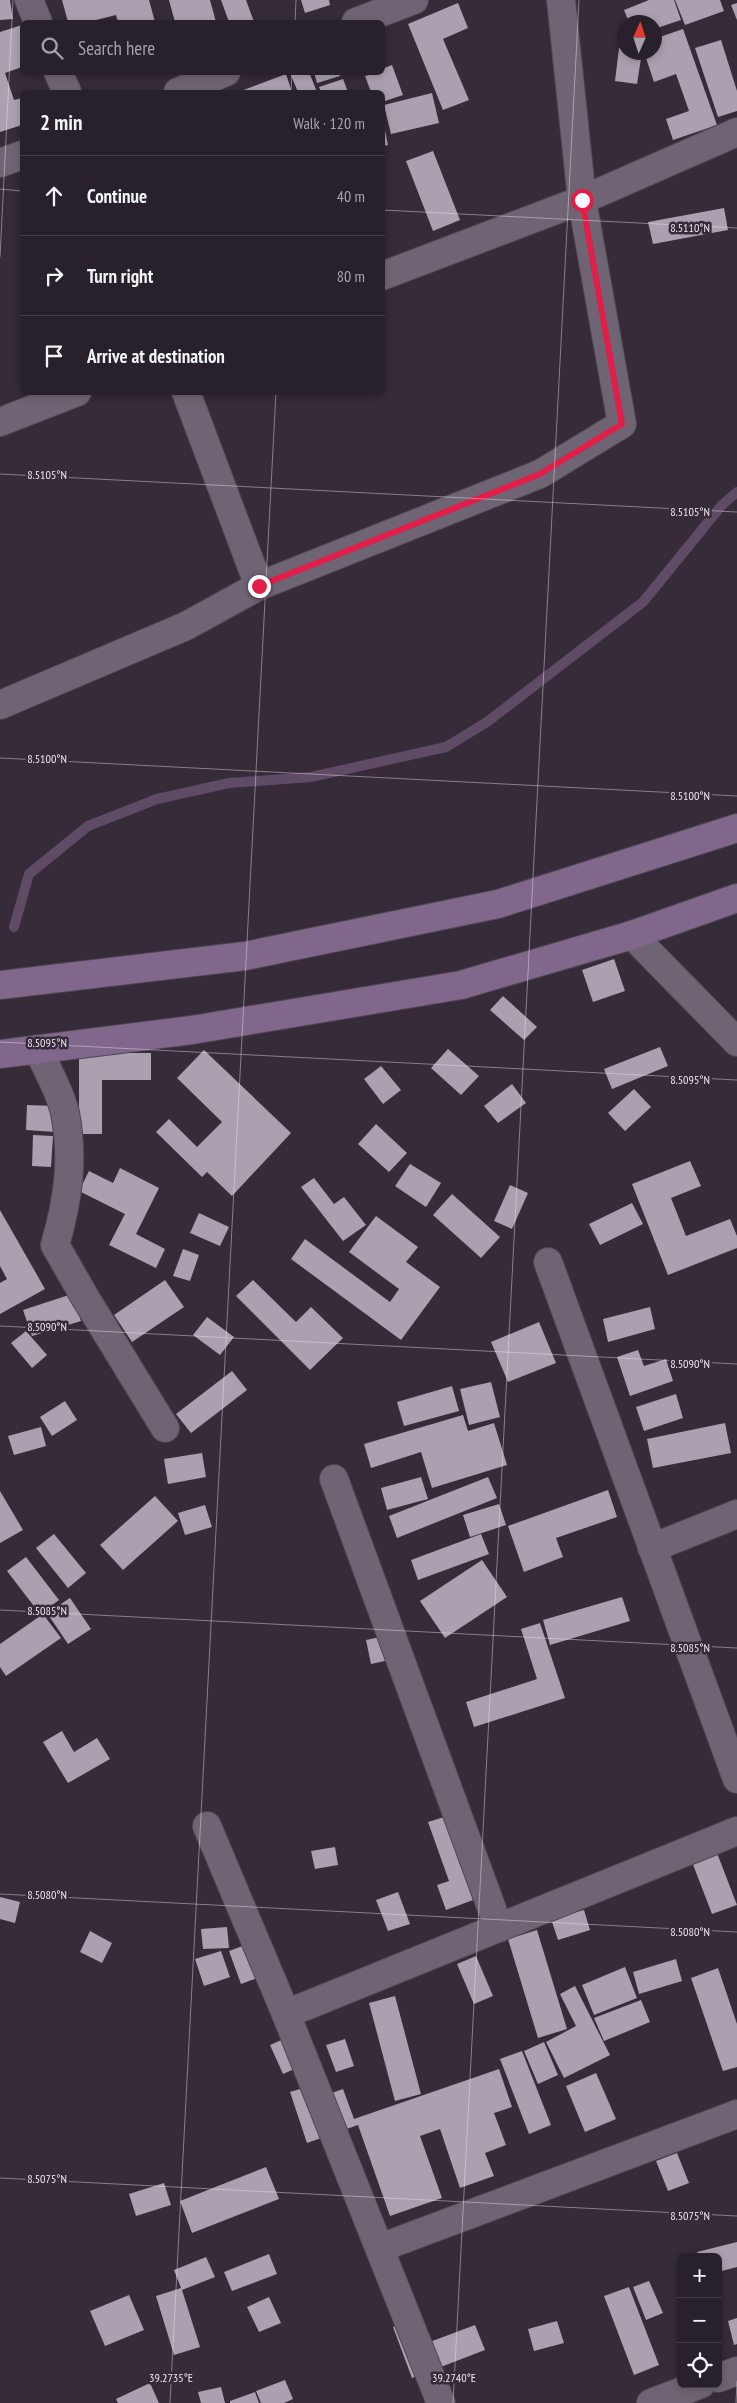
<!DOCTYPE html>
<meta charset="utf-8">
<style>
:root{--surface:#28202b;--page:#342d37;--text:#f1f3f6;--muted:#a5a3a9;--line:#443e47}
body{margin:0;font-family:"PT Sans Narrow",sans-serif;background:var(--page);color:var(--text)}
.controls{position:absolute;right:15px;bottom:15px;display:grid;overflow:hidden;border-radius:8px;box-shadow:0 2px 8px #0003}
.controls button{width:45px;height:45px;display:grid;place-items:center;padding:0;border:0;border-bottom:1px solid var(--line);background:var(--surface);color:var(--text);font:25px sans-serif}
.compass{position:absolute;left:617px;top:15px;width:45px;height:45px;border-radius:50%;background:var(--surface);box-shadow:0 2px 8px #0003;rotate:3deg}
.stop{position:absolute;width:15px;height:15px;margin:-11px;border:4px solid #e11d48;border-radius:50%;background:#fff}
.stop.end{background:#e11d48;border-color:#fff;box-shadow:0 1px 5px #0008}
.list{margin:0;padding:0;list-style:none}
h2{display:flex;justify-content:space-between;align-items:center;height:65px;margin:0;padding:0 20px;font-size:21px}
h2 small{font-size:16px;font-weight:400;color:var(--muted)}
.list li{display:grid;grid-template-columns:32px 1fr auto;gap:15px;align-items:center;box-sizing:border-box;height:80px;padding:0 20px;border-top:1px solid var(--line)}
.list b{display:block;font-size:19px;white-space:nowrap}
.list em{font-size:16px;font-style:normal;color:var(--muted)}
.icon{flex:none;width:28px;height:28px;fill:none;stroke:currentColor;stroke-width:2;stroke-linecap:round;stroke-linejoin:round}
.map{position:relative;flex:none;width:737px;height:2403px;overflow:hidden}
.search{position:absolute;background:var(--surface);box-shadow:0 2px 8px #0003;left:20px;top:20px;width:365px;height:55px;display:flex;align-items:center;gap:12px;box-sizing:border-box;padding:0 18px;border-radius:8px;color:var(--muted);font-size:19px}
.panel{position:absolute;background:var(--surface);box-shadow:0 2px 8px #0003;left:20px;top:90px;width:365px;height:305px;border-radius:8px}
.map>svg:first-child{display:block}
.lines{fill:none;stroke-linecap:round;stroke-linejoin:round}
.stream{stroke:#5f4b66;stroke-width:10}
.building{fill:#aba0b0}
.street-casing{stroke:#4e4752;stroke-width:30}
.secondary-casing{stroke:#4e4752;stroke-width:30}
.street{stroke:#6f6473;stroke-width:28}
.secondary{stroke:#81678b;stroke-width:28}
.route{stroke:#e11d48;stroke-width:6}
.ticks{fill:none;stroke:#ede7f0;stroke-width:1;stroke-opacity:0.45}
.ticks-label{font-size:12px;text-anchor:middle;fill:#ede7f0;stroke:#352b39;stroke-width:5;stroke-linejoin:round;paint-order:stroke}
</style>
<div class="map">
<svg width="737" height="2403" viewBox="0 0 737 2403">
<rect width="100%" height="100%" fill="#352b39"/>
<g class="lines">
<path class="stream" d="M 14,927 L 29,874 L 88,826 L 157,799 L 229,783 L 311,777 L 446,747 L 487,722 L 643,602 L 722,505 L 737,492"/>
</g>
<g class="building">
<path d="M 0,0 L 10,0 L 13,19 L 0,20 Z"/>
<path d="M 62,0 L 149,0 L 155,22 L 118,22 L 116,15 L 88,22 L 68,22 Z"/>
<path d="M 169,0 L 210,0 L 216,22 L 175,22 Z"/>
<path d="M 221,0 L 246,0 L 254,22 L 229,22 Z"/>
<path d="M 301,0 L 329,0 L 330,5 L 305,13 Z"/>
<path d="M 649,0 L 674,0 L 681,20 L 654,29 L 654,22 L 629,22 L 624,10 Z"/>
<path d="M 675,0 L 720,0 L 724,11 L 685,25 Z"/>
<path d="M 458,3 L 468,28 L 443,39 L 469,100 L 443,110 L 408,24 Z"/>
<path d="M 737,3 L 737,20 L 731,5 Z"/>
<path d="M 22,25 L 22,67 L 5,73 L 14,100 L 22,98 L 22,125 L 0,132 L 0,32 Z"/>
<path d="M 683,29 L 717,125 L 673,140 L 666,119 L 689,111 L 676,74 L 654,82 L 644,52 L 654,52 L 654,39 Z"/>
<path d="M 721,40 L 737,91 L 737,111 L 718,117 L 695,48 Z"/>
<path d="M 619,48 L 624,49 L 624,52 L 642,52 L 637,84 L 615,81 Z"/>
<path d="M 392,65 L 403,95 L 382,102 L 382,92 L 371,92 L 365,76 L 382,72 L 382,69 Z"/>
<path d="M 309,72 L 317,92 L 298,92 L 290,73 Z"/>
<path d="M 314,72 L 339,72 L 340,76 L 317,83 Z"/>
<path d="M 286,74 L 292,92 L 233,92 L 241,91 Z"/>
<path d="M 343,79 L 348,92 L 321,92 L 319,87 Z"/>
<path d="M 432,93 L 439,123 L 391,134 L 384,105 Z"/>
<path d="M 382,115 L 388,145 L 382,146 Z"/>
<path d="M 433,151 L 460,220 L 433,231 L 406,161 Z"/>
<path d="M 724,208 L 728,230 L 653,244 L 648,222 Z"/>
<path d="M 614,959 L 625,991 L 593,1002 L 582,970 Z"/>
<path d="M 503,996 L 537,1027 L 524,1040 L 490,1010 Z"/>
<path d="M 660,1047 L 668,1066 L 612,1089 L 604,1069 Z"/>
<path d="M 448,1049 L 479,1076 L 461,1095 L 431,1068 Z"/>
<path d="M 204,1050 L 291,1133 L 232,1196 L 207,1172 L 202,1177 L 156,1132 L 169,1119 L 197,1147 L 222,1122 L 177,1078 Z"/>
<path d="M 79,1053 L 151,1053 L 151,1080 L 102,1080 L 102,1134 L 79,1134 Z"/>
<path d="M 381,1066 L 401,1090 L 383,1104 L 364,1079 Z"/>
<path d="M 512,1084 L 526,1103 L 498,1123 L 484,1106 Z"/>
<path d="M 634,1089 L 651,1107 L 625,1131 L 608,1113 Z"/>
<path d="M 27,1105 L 56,1106 L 55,1132 L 26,1130 Z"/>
<path d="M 376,1124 L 407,1153 L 389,1172 L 358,1144 Z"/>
<path d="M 33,1135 L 53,1136 L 51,1167 L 32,1166 Z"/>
<path d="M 690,1161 L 701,1186 L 671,1198 L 686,1236 L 730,1219 L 737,1236 L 737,1248 L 668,1275 L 632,1184 Z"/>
<path d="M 410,1164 L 441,1183 L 426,1207 L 395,1186 Z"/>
<path d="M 120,1168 L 159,1188 L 136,1234 L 165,1249 L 156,1268 L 109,1245 L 125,1214 L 79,1191 L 89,1171 L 113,1183 Z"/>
<path d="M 314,1178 L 334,1204 L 344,1197 L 366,1225 L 343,1241 L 301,1187 Z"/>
<path d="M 510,1185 L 528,1193 L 512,1229 L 494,1221 Z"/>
<path d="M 452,1194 L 500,1237 L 481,1258 L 433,1215 Z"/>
<path d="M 632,1203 L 643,1224 L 600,1245 L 589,1224 Z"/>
<path d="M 0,1210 L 45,1289 L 0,1314 L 0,1283 L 7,1279 L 0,1266 Z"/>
<path d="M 199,1213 L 229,1227 L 220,1246 L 190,1233 Z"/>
<path d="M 376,1216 L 418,1247 L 406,1262 L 440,1287 L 401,1340 L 291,1259 L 305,1239 L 390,1302 L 399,1289 L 349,1252 Z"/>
<path d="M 183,1249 L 199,1255 L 190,1281 L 173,1276 Z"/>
<path d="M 165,1280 L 184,1307 L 132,1342 L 114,1315 Z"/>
<path d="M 253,1280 L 296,1322 L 311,1307 L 343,1338 L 310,1370 L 236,1296 Z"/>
<path d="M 72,1294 L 81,1321 L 32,1336 L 23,1310 Z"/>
<path d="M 650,1307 L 655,1329 L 608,1342 L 603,1319 Z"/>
<path d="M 207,1317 L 234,1337 L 220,1355 L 193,1335 Z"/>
<path d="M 539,1322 L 556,1363 L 508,1382 L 491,1342 Z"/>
<path d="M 26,1331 L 47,1355 L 32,1368 L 11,1343 Z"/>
<path d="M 638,1350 L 644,1366 L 666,1359 L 673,1381 L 630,1396 L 617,1357 Z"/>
<path d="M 232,1371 L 247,1390 L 191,1433 L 176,1414 Z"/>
<path d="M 491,1382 L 500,1417 L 469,1425 L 460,1389 Z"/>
<path d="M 452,1386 L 459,1411 L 404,1426 L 397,1402 Z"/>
<path d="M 676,1394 L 683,1418 L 644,1431 L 636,1407 Z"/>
<path d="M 65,1401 L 77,1420 L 52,1436 L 40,1417 Z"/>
<path d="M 463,1415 L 468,1431 L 494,1423 L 507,1465 L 432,1488 L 421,1452 L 371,1468 L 364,1444 Z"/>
<path d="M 725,1423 L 731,1453 L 653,1468 L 647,1439 Z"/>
<path d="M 41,1427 L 46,1446 L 14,1455 L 8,1436 Z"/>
<path d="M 202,1453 L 206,1477 L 168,1484 L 164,1459 Z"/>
<path d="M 421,1477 L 428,1499 L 387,1510 L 381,1488 Z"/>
<path d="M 488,1477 L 497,1498 L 397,1538 L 389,1516 Z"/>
<path d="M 608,1490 L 617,1517 L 556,1538 L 563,1557 L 524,1572 L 508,1526 Z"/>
<path d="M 0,1491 L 23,1530 L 0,1543 Z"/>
<path d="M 155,1496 L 178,1521 L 123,1570 L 100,1545 Z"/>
<path d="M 499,1504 L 506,1525 L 470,1537 L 463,1515 Z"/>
<path d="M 205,1505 L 212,1527 L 185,1535 L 178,1513 Z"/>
<path d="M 54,1534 L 86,1573 L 68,1588 L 36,1548 Z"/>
<path d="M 481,1534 L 489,1554 L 418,1580 L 411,1560 Z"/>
<path d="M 26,1557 L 59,1600 L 40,1614 L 7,1571 Z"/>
<path d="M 482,1560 L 507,1597 L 445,1638 L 420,1601 Z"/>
<path d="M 622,1597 L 630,1621 L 550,1645 L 543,1620 Z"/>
<path d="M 70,1598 L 91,1629 L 68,1644 L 47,1613 Z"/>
<path d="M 43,1614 L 61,1638 L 6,1676 L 0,1667 L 0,1644 Z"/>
<path d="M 540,1623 L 565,1698 L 474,1727 L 466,1702 L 537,1679 L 521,1629 Z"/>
<path d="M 389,1635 L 394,1659 L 371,1664 L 366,1640 Z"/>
<path d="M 62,1731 L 74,1752 L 97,1738 L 110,1759 L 68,1783 L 43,1742 Z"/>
<path d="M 454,1814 L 484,1896 L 446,1910 L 437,1885 L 449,1881 L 428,1822 Z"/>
<path d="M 335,1847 L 338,1865 L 315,1869 L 311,1851 Z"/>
<path d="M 717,1853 L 737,1905 L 712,1914 L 692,1862 Z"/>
<path d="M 398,1892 L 410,1924 L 388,1931 L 376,1900 Z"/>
<path d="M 0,1897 L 20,1902 L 15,1923 L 0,1919 Z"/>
<path d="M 584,1910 L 590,1930 L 558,1940 L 551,1919 Z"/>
<path d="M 227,1927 L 229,1948 L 203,1949 L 201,1929 Z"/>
<path d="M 537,1930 L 567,2029 L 538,2038 L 508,1939 Z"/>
<path d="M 90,1931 L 112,1943 L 102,1963 L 80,1952 Z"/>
<path d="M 267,1937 L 279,1970 L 241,1984 L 229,1951 Z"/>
<path d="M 221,1951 L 230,1977 L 204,1986 L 195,1959 Z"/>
<path d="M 476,1956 L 493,1996 L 474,2004 L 457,1964 Z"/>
<path d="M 676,1959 L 682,1981 L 639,1994 L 633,1972 Z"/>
<path d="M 625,1967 L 637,1998 L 594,2015 L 582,1985 Z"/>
<path d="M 718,1968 L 737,2024 L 737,2067 L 723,2071 L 691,1978 Z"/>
<path d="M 575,1986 L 610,2055 L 564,2078 L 546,2042 L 576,2026 L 560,1994 Z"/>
<path d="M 395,1996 L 421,2094 L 395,2101 L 369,2003 Z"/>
<path d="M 641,2000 L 650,2022 L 604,2041 L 594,2018 Z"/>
<path d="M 293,2035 L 306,2064 L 283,2074 L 270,2045 Z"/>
<path d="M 345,2039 L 354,2066 L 336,2072 L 326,2045 Z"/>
<path d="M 544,2042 L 558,2075 L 538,2084 L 524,2051 Z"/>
<path d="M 522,2051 L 551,2125 L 529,2134 L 500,2059 Z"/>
<path d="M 499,2069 L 512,2107 L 494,2113 L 506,2145 L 485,2153 L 494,2176 L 460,2188 L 440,2129 L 420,2136 L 442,2198 L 390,2216 L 358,2125 L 307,2143 L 290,2092 L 313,2085 L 318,2098 L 343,2089 L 354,2119 Z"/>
<path d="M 596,2073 L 616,2119 L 585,2132 L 566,2086 Z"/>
<path d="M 677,2153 L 689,2183 L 668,2191 L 656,2161 Z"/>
<path d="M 266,2167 L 279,2199 L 192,2233 L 180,2201 Z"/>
<path d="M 164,2183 L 171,2205 L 136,2216 L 129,2194 Z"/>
<path d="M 737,2242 L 737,2267 L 718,2272 L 718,2257 L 699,2257 L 697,2252 Z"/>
<path d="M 269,2254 L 277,2274 L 232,2291 L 224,2272 Z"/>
<path d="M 206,2257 L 215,2277 L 182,2290 L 200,2347 L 174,2355 L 156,2296 L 181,2288 L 174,2270 Z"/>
<path d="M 649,2281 L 663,2313 L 646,2320 L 633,2287 Z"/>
<path d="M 629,2287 L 659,2365 L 634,2375 L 604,2296 Z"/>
<path d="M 129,2295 L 144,2330 L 105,2346 L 90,2311 Z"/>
<path d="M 269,2297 L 281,2323 L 259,2332 L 247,2307 Z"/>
<path d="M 737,2318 L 737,2344 L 734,2345 L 728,2321 Z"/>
<path d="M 410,2320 L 419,2346 L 475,2325 L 485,2350 L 412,2378 L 393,2327 Z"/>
<path d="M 557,2321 L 564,2343 L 534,2351 L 528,2329 Z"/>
<path d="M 285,2380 L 293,2399 L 284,2403 L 261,2403 L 256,2391 Z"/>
<path d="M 150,2383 L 159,2403 L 118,2403 L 116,2399 Z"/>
<path d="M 221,2387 L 225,2403 L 201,2403 L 198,2392 Z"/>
<path d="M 255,2392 L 259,2403 L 230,2403 L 230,2401 Z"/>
</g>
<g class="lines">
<g class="street-casing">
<g id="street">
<path d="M 29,0 L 38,22"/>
<path d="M 356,22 L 414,0"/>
<path d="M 58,72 L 67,92"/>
<path d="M 178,92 L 226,72"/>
<path d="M 0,163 L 22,155"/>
<path d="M 382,276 L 582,200 L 737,132"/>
<path d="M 186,392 L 259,586"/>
<path d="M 0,422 L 77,392"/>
<path d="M 0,705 L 186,626 L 259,586 L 540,474 L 622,424 L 582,200 L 561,0"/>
<path d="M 632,935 L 737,1042"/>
<path d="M 38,1049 C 46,1068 61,1093 65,1113 C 74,1159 68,1200 55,1245 L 86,1299 L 165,1428"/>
<path d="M 548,1262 L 737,1779"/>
<path d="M 334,1479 L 499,1928"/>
<path d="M 652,1548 L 737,1514"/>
<path d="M 207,1826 L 286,2014 L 441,2403"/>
<path d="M 286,2014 L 737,1831"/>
<path d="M 380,2248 L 737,2114"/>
<path d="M 718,2378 L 737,2371"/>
<path d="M 651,2403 L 701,2384"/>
</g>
</g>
<g class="secondary-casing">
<g id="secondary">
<path d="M 0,985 L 245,956 L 498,904 L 737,828"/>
<path d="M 0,1054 L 192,1030 L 461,985 L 632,935 L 737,898"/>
</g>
</g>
<use href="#street" class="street"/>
<use href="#secondary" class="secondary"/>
</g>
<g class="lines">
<path class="route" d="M 259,586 L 540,474 L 622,424 L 582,200"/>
</g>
<path class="ticks" d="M 295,22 L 296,0M 291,92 L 292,72M 0,189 L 22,191M 382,210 L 737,228M 0,257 L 13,0M 0,474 L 737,512M 0,758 L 737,796M 0,1042 L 737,1080M 0,1326 L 737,1364M 0,1610 L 737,1648M 0,1894 L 737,1932M 0,2178 L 737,2216M 170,2403 L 276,392M 453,2403 L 579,0M 736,2403 L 737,2381"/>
<g class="ticks-label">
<text x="690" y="232">8.5110°N</text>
<text x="47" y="479">8.5105°N</text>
<text x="690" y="516">8.5105°N</text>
<text x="47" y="763">8.5100°N</text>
<text x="690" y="800">8.5100°N</text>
<text x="47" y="1047">8.5095°N</text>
<text x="690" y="1084">8.5095°N</text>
<text x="47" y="1331">8.5090°N</text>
<text x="690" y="1368">8.5090°N</text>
<text x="47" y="1615">8.5085°N</text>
<text x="690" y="1652">8.5085°N</text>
<text x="47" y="1899">8.5080°N</text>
<text x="690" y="1936">8.5080°N</text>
<text x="47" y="2183">8.5075°N</text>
<text x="690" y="2220">8.5075°N</text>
<text x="171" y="2382">39.2735°E</text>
<text x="454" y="2382">39.2740°E</text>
</g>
</svg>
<div class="controls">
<button>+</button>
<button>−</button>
<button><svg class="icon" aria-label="locate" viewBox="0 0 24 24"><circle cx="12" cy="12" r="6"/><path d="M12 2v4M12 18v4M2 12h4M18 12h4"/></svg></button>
</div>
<svg class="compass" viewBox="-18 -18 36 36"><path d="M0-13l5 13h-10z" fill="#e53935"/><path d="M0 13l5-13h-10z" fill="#a5a3a9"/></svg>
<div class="stop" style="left:582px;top:200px"></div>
<div class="stop end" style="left:259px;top:586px"></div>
<div class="search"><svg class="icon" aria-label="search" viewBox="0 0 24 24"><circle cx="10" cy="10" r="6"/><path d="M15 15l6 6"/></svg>Search here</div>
<section class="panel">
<h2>2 min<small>Walk · 120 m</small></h2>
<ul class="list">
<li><svg class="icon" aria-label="ahead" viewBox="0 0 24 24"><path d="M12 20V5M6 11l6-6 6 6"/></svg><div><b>Continue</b></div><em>40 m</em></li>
<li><svg class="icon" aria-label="right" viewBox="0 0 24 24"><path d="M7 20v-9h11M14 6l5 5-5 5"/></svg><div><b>Turn right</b></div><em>80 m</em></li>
<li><svg class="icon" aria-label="arrive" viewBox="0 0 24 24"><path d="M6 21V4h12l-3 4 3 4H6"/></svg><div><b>Arrive at destination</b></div></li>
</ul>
</section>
</div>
